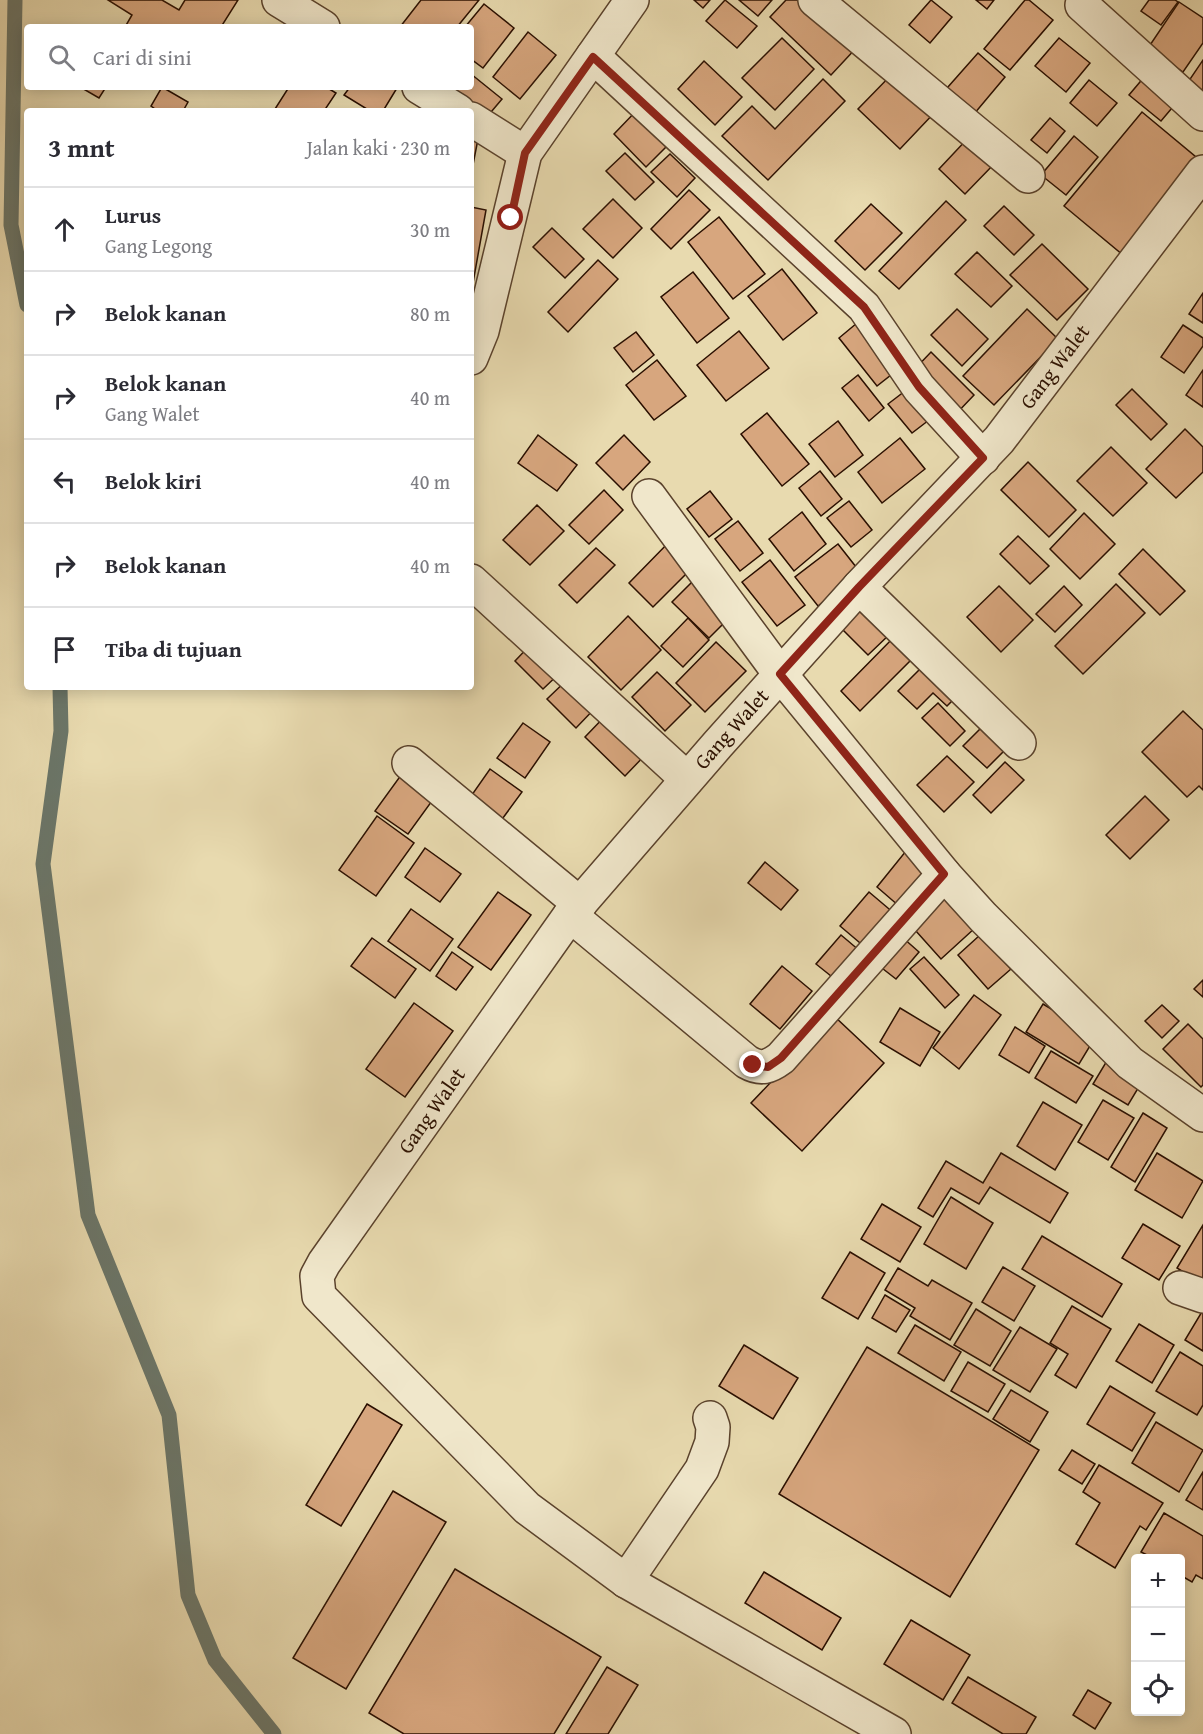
<!DOCTYPE html>
<html lang="id">
<meta charset="utf-8">
<style>
:root{--surface:#fff;--page:#f2f2f3;--text:#2b2b33;--muted:#7c7c81;--line:#e1e1e2}
body{margin:0;font-family:"Gentium Book Plus",serif;background:var(--page);color:var(--text)}
.controls{position:absolute;right:18px;bottom:18px;display:grid;overflow:hidden;border-radius:6px;box-shadow:0 3px 15px #0003}
.controls button{width:54px;height:54px;display:grid;place-items:center;padding:0;border:0;border-bottom:2px solid var(--line);background:var(--surface);color:var(--text);font:30px sans-serif}
.stop{position:absolute;width:18px;height:18px;margin:-14px;border:4px solid #8f2418;border-radius:50%;background:#fff}
.stop.end{background:#8f2418;border-color:#fff;box-shadow:0 2px 6px #0008}
.list{margin:0;padding:0;list-style:none}
h2{display:flex;justify-content:space-between;align-items:center;height:78px;margin:0;padding:0 24px;font-size:26px}
h2 small{font-size:20px;font-weight:400;color:var(--muted)}
.list li{display:grid;grid-template-columns:39px 1fr auto;gap:18px;align-items:center;box-sizing:border-box;height:84px;padding:0 24px;border-top:2px solid var(--line)}
.list b{display:block;font-size:22px;white-space:nowrap}
.list p{margin:0;font-size:20px;white-space:nowrap;color:var(--muted)}
.list em{font-size:20px;font-style:normal;color:var(--muted)}
.icon{flex:none;width:33px;height:33px;fill:none;stroke:currentColor;stroke-width:2;stroke-linecap:round;stroke-linejoin:round}
.map{position:relative;flex:none;width:1203px;height:1734px;overflow:hidden}
.search{position:absolute;background:var(--surface);box-shadow:0 3px 15px #0003;left:24px;top:24px;width:450px;height:66px;display:flex;align-items:center;gap:15px;box-sizing:border-box;padding:0 21px;border-radius:6px;color:var(--muted);font-size:22px}
.panel{position:absolute;background:var(--surface);box-shadow:0 3px 15px #0003;left:24px;top:108px;width:450px;height:582px;border-radius:6px}
.map>svg:first-child{display:block}
.lines{fill:none;stroke-linecap:round;stroke-linejoin:round}
.stream{stroke:#6b7669;stroke-width:15}
.building{fill:#d7a67e;stroke:#2a0f00;stroke-width:1.5}
.street-casing{stroke:#5a422c;stroke-width:36}
.street{stroke:#f0e7cb;stroke-width:33}
.route{stroke:#8f2418;stroke-width:8}
.labels{text-anchor:middle;stroke-width:5;stroke-linejoin:round;paint-order:stroke}
.street-label{font-size:21px;fill:#2a0f00;stroke:#f0e7cb}
</style>
<div class="map">
<svg width="1203" height="1734" viewBox="0 0 1203 1734">
<rect width="100%" height="100%" fill="#e8daaf"/>
<filter id="stains"><feTurbulence type="fractalNoise" baseFrequency=".00333" numOctaves="4"/><feColorMatrix values="0 0 0 0 .2 0 0 0 0 .09 0 0 0 0 .02 0 0 0 .5 -.17"/></filter>
<radialGradient id="worn" r=".72"><stop offset=".6" stop-color="#630" stop-opacity="0"/><stop offset="1" stop-color="#630" stop-opacity=".3"/></radialGradient>
<g class="lines">
<g class="stream">
<path d="M 15,0 L 11,225 L 27,305"/>
<path d="M 60,687 L 61,731 L 43,864 L 88,1215 L 169,1415 L 188,1595 L 215,1660 L 274,1734"/>
</g>
</g>
<g class="building">
<path d="M 108,0 L 162,0 L 179,10 L 185,0 L 238,0 L 221,27 L 125,27 L 132,15 Z"/>
<path d="M 421,0 L 479,0 L 457,27 L 400,27 Z"/>
<path d="M 694,0 L 710,0 L 703,8 Z"/>
<path d="M 725,0 L 757,26 L 737,48 L 706,21 Z"/>
<path d="M 739,0 L 772,0 L 758,16 Z"/>
<path d="M 786,0 L 810,0 L 858,46 L 831,75 L 770,17 Z"/>
<path d="M 931,0 L 952,17 L 930,43 L 909,25 Z"/>
<path d="M 976,0 L 994,0 L 987,9 Z"/>
<path d="M 1025,0 L 1029,0 L 1053,20 L 1010,70 L 984,49 Z"/>
<path d="M 1149,0 L 1175,0 L 1178,2 L 1161,25 L 1141,11 Z"/>
<path d="M 1179,2 L 1203,18 L 1203,43 L 1183,72 L 1148,48 Z"/>
<path d="M 484,4 L 514,28 L 483,68 L 471,59 L 471,27 L 465,27 Z"/>
<path d="M 528,32 L 556,55 L 520,99 L 493,77 Z"/>
<path d="M 782,38 L 814,69 L 775,110 L 742,78 Z"/>
<path d="M 1059,38 L 1090,63 L 1066,92 L 1035,66 Z"/>
<path d="M 978,53 L 1005,77 L 969,120 L 940,96 Z"/>
<path d="M 1203,60 L 1203,101 L 1184,88 Z"/>
<path d="M 704,61 L 742,97 L 715,125 L 678,89 Z"/>
<path d="M 895,71 L 936,111 L 900,149 L 858,109 Z"/>
<path d="M 471,74 L 502,99 L 486,118 L 450,87 L 471,87 Z"/>
<path d="M 1145,76 L 1177,102 L 1161,121 L 1129,95 Z"/>
<path d="M 823,79 L 845,101 L 768,180 L 722,136 L 752,106 L 775,129 Z"/>
<path d="M 1089,80 L 1117,103 L 1097,126 L 1070,103 Z"/>
<path d="M 80,87 L 106,87 L 99,98 Z"/>
<path d="M 162,87 L 188,102 L 183,111 L 158,111 L 151,106 Z"/>
<path d="M 289,87 L 326,87 L 336,93 L 324,111 L 279,111 L 275,109 Z"/>
<path d="M 350,87 L 395,87 L 397,88 L 383,111 L 370,111 L 344,95 Z"/>
<path d="M 638,109 L 672,141 L 646,167 L 614,134 Z"/>
<path d="M 1142,112 L 1202,162 L 1123,255 L 1064,206 Z"/>
<path d="M 1050,118 L 1065,131 L 1047,153 L 1031,140 Z"/>
<path d="M 1074,136 L 1098,157 L 1066,195 L 1041,175 Z"/>
<path d="M 471,137 L 478,139 L 471,175 Z"/>
<path d="M 969,137 L 995,163 L 965,194 L 939,169 Z"/>
<path d="M 625,153 L 654,182 L 635,200 L 606,171 Z"/>
<path d="M 670,154 L 695,178 L 677,197 L 651,172 Z"/>
<path d="M 689,190 L 710,210 L 671,249 L 651,229 Z"/>
<path d="M 613,199 L 642,228 L 613,258 L 583,229 Z"/>
<path d="M 946,201 L 966,220 L 899,289 L 879,271 Z"/>
<path d="M 871,204 L 902,233 L 865,270 L 835,241 Z"/>
<path d="M 1004,206 L 1034,235 L 1014,255 L 984,226 Z"/>
<path d="M 471,207 L 486,210 L 471,294 Z"/>
<path d="M 719,217 L 765,274 L 733,299 L 688,242 Z"/>
<path d="M 552,228 L 584,259 L 565,278 L 533,247 Z"/>
<path d="M 1042,244 L 1088,289 L 1057,320 L 1010,275 Z"/>
<path d="M 977,252 L 1012,286 L 991,307 L 955,274 Z"/>
<path d="M 598,260 L 618,279 L 568,332 L 548,312 Z"/>
<path d="M 782,269 L 817,313 L 783,340 L 748,296 Z"/>
<path d="M 693,272 L 729,318 L 697,343 L 661,297 Z"/>
<path d="M 1203,293 L 1203,323 L 1189,314 Z"/>
<path d="M 957,309 L 988,339 L 962,366 L 931,335 Z"/>
<path d="M 1027,309 L 1058,339 L 994,405 L 963,376 Z"/>
<path d="M 863,318 L 901,367 L 877,386 L 839,338 Z"/>
<path d="M 1183,325 L 1203,338 L 1203,346 L 1184,373 L 1161,357 Z"/>
<path d="M 739,331 L 769,368 L 726,401 L 697,365 Z"/>
<path d="M 636,332 L 654,355 L 633,372 L 614,348 Z"/>
<path d="M 931,352 L 974,395 L 955,415 L 911,373 Z"/>
<path d="M 657,360 L 686,396 L 654,420 L 626,385 Z"/>
<path d="M 1203,370 L 1203,407 L 1186,395 Z"/>
<path d="M 858,375 L 884,408 L 869,421 L 842,388 Z"/>
<path d="M 909,388 L 933,417 L 912,433 L 888,404 Z"/>
<path d="M 1132,389 L 1167,424 L 1151,440 L 1116,405 Z"/>
<path d="M 767,413 L 809,464 L 782,486 L 741,434 Z"/>
<path d="M 838,421 L 863,455 L 835,477 L 809,444 Z"/>
<path d="M 1185,429 L 1203,447 L 1203,472 L 1176,498 L 1146,469 Z"/>
<path d="M 538,435 L 577,465 L 557,491 L 518,463 Z"/>
<path d="M 624,435 L 650,462 L 623,490 L 596,463 Z"/>
<path d="M 900,438 L 925,469 L 882,503 L 858,472 Z"/>
<path d="M 1111,447 L 1147,483 L 1113,516 L 1077,481 Z"/>
<path d="M 1028,462 L 1076,510 L 1049,537 L 1001,490 Z"/>
<path d="M 820,471 L 842,499 L 821,516 L 799,488 Z"/>
<path d="M 604,490 L 623,510 L 589,544 L 569,525 Z"/>
<path d="M 710,491 L 732,519 L 709,537 L 687,509 Z"/>
<path d="M 849,501 L 872,530 L 851,547 L 827,518 Z"/>
<path d="M 537,505 L 564,531 L 530,565 L 503,540 Z"/>
<path d="M 802,512 L 826,544 L 794,571 L 769,539 Z"/>
<path d="M 1084,513 L 1115,544 L 1080,579 L 1050,549 Z"/>
<path d="M 738,521 L 763,553 L 740,571 L 715,539 Z"/>
<path d="M 1018,536 L 1049,566 L 1030,584 L 1000,554 Z"/>
<path d="M 671,540 L 696,564 L 653,607 L 629,583 Z"/>
<path d="M 838,544 L 860,572 L 818,606 L 795,577 Z"/>
<path d="M 596,548 L 615,565 L 577,603 L 559,585 Z"/>
<path d="M 1143,549 L 1185,591 L 1160,615 L 1119,574 Z"/>
<path d="M 770,560 L 805,605 L 777,626 L 742,582 Z"/>
<path d="M 697,577 L 734,613 L 709,638 L 672,602 Z"/>
<path d="M 1116,584 L 1145,613 L 1083,674 L 1055,646 Z"/>
<path d="M 999,586 L 1033,620 L 1001,652 L 967,617 Z"/>
<path d="M 1064,586 L 1082,605 L 1055,632 L 1036,614 Z"/>
<path d="M 863,605 L 891,633 L 868,655 L 840,627 Z"/>
<path d="M 628,616 L 661,650 L 621,690 L 588,657 Z"/>
<path d="M 688,618 L 709,640 L 683,667 L 661,646 Z"/>
<path d="M 895,636 L 915,656 L 860,711 L 841,691 Z"/>
<path d="M 535,640 L 564,669 L 543,689 L 515,661 Z"/>
<path d="M 716,642 L 746,671 L 705,712 L 676,683 Z"/>
<path d="M 927,662 L 959,694 L 947,706 L 933,693 L 917,709 L 898,691 Z"/>
<path d="M 657,672 L 691,705 L 665,731 L 632,697 Z"/>
<path d="M 571,676 L 599,704 L 576,728 L 547,699 Z"/>
<path d="M 938,703 L 965,731 L 950,746 L 922,718 Z"/>
<path d="M 1183,711 L 1203,730 L 1203,790 L 1199,786 L 1187,797 L 1142,752 Z"/>
<path d="M 608,713 L 648,752 L 625,776 L 585,737 Z"/>
<path d="M 989,720 L 1012,743 L 987,768 L 963,746 Z"/>
<path d="M 523,723 L 550,742 L 525,778 L 497,758 Z"/>
<path d="M 947,756 L 974,782 L 944,812 L 917,785 Z"/>
<path d="M 1005,762 L 1024,780 L 991,813 L 973,795 Z"/>
<path d="M 490,769 L 522,792 L 500,822 L 469,799 Z"/>
<path d="M 404,771 L 437,794 L 408,834 L 375,811 Z"/>
<path d="M 1145,796 L 1169,820 L 1130,859 L 1106,835 Z"/>
<path d="M 377,816 L 414,843 L 376,896 L 339,870 Z"/>
<path d="M 425,848 L 461,874 L 440,902 L 405,877 Z"/>
<path d="M 906,851 L 929,871 L 899,906 L 877,887 Z"/>
<path d="M 765,862 L 798,890 L 781,910 L 748,883 Z"/>
<path d="M 942,890 L 975,928 L 941,959 L 907,921 Z"/>
<path d="M 498,892 L 531,915 L 491,970 L 458,947 Z"/>
<path d="M 869,892 L 895,914 L 866,948 L 840,926 Z"/>
<path d="M 411,909 L 453,939 L 430,971 L 388,941 Z"/>
<path d="M 841,935 L 860,951 L 836,980 L 816,964 Z"/>
<path d="M 980,935 L 1011,969 L 988,989 L 958,955 Z"/>
<path d="M 902,937 L 919,952 L 896,979 L 878,965 Z"/>
<path d="M 372,938 L 416,969 L 395,998 L 351,966 Z"/>
<path d="M 452,952 L 473,967 L 456,990 L 436,976 Z"/>
<path d="M 924,957 L 959,995 L 945,1008 L 910,969 Z"/>
<path d="M 782,966 L 812,991 L 780,1029 L 750,1004 Z"/>
<path d="M 1203,980 L 1203,997 L 1194,989 Z"/>
<path d="M 974,995 L 1001,1015 L 959,1069 L 933,1048 Z"/>
<path d="M 414,1003 L 453,1031 L 405,1097 L 366,1069 Z"/>
<path d="M 1043,1004 L 1096,1036 L 1079,1064 L 1026,1032 Z"/>
<path d="M 1162,1005 L 1179,1021 L 1162,1038 L 1145,1021 Z"/>
<path d="M 900,1008 L 940,1032 L 920,1066 L 880,1042 Z"/>
<path d="M 834,1016 L 884,1063 L 802,1151 L 751,1103 Z"/>
<path d="M 1188,1024 L 1203,1039 L 1203,1085 L 1201,1087 L 1163,1049 Z"/>
<path d="M 1015,1027 L 1045,1046 L 1029,1073 L 999,1055 Z"/>
<path d="M 1051,1051 L 1093,1076 L 1076,1103 L 1035,1078 Z"/>
<path d="M 1108,1059 L 1143,1080 L 1128,1105 L 1093,1084 Z"/>
<path d="M 1103,1100 L 1134,1118 L 1108,1160 L 1078,1142 Z"/>
<path d="M 1043,1102 L 1082,1125 L 1055,1170 L 1017,1146 Z"/>
<path d="M 1143,1113 L 1167,1128 L 1135,1182 L 1111,1167 Z"/>
<path d="M 1001,1153 L 1068,1193 L 1050,1223 L 990,1187 L 979,1204 L 951,1188 L 933,1217 L 918,1208 L 946,1161 L 983,1183 Z"/>
<path d="M 1157,1153 L 1203,1181 L 1182,1218 L 1135,1190 Z"/>
<path d="M 951,1197 L 993,1223 L 966,1269 L 924,1244 Z"/>
<path d="M 882,1204 L 921,1227 L 900,1262 L 861,1239 Z"/>
<path d="M 1143,1224 L 1180,1246 L 1159,1280 L 1122,1258 Z"/>
<path d="M 1203,1225 L 1203,1284 L 1177,1268 Z"/>
<path d="M 1042,1236 L 1122,1284 L 1102,1317 L 1022,1269 Z"/>
<path d="M 850,1252 L 885,1273 L 858,1319 L 822,1298 Z"/>
<path d="M 1003,1267 L 1035,1286 L 1014,1321 L 982,1302 Z"/>
<path d="M 898,1268 L 928,1286 L 932,1280 L 972,1303 L 950,1340 L 910,1316 L 915,1308 L 885,1290 Z"/>
<path d="M 885,1295 L 910,1310 L 896,1332 L 872,1318 Z"/>
<path d="M 1072,1306 L 1111,1329 L 1076,1388 L 1055,1375 L 1068,1354 L 1050,1343 Z"/>
<path d="M 976,1309 L 1011,1331 L 990,1366 L 954,1345 Z"/>
<path d="M 1203,1310 L 1203,1351 L 1185,1340 Z"/>
<path d="M 1139,1324 L 1174,1345 L 1152,1383 L 1116,1361 Z"/>
<path d="M 915,1325 L 961,1352 L 944,1381 L 898,1353 Z"/>
<path d="M 1020,1327 L 1057,1349 L 1030,1392 L 993,1370 Z"/>
<path d="M 744,1345 L 798,1378 L 773,1419 L 719,1386 Z"/>
<path d="M 867,1347 L 1039,1450 L 950,1597 L 779,1494 Z"/>
<path d="M 1180,1352 L 1203,1366 L 1203,1405 L 1197,1415 L 1156,1391 Z"/>
<path d="M 968,1362 L 1005,1384 L 988,1412 L 951,1391 Z"/>
<path d="M 1110,1386 L 1155,1413 L 1132,1451 L 1087,1424 Z"/>
<path d="M 1011,1390 L 1048,1412 L 1030,1442 L 993,1419 Z"/>
<path d="M 367,1404 L 402,1425 L 341,1526 L 306,1505 Z"/>
<path d="M 1156,1422 L 1203,1450 L 1179,1492 L 1132,1463 Z"/>
<path d="M 1072,1450 L 1095,1464 L 1082,1484 L 1059,1470 Z"/>
<path d="M 1099,1465 L 1163,1503 L 1146,1530 L 1140,1526 L 1115,1568 L 1076,1544 L 1100,1503 L 1083,1492 Z"/>
<path d="M 1203,1472 L 1203,1510 L 1186,1500 Z"/>
<path d="M 393,1491 L 446,1522 L 346,1689 L 293,1658 Z"/>
<path d="M 1164,1513 L 1203,1536 L 1203,1579 L 1196,1575 L 1192,1582 L 1180,1575 L 1180,1558 L 1153,1558 L 1141,1552 Z"/>
<path d="M 455,1569 L 601,1657 L 554,1734 L 404,1734 L 369,1713 Z"/>
<path d="M 764,1572 L 841,1618 L 822,1650 L 745,1603 Z"/>
<path d="M 911,1620 L 970,1655 L 943,1700 L 884,1664 Z"/>
<path d="M 607,1667 L 638,1685 L 608,1734 L 566,1734 Z"/>
<path d="M 968,1677 L 1036,1717 L 1026,1734 L 1003,1734 L 952,1703 Z"/>
<path d="M 1088,1690 L 1111,1703 L 1095,1729 L 1073,1715 Z"/>
</g>
<g class="lines">
<g class="street-casing">
<g id="street">
<path d="M 279,0 L 323,27"/>
<path d="M 815,0 L 1028,176"/>
<path d="M 1082,5 L 1203,114"/>
<path d="M 593,56 L 864,307 L 919,388 L 983,458"/>
<path d="M 419,87 L 458,111"/>
<path d="M 471,119 L 525,153"/>
<path d="M 471,358 L 482,331 L 525,153 L 632,0"/>
<path d="M 649,496 L 780,674 L 944,874 L 983,917 L 1130,1063 L 1203,1115"/>
<path d="M 471,581 L 687,779"/>
<path d="M 859,587 L 1019,743"/>
<path d="M 409,763 L 580,904"/>
<path d="M 570,915 L 747,1062 C 761,1070 769,1067 781,1058 L 944,874"/>
<path d="M 1180,1288 L 1203,1296"/>
<path d="M 626,1581 L 702,1469 L 712,1442 L 713,1427 L 710,1418"/>
<path id="s1" d="M 894,1734 L 626,1581 L 527,1508 L 319,1296 L 317,1276 L 324,1263 L 570,915 L 718,744 L 859,587 L 999,440 L 1203,172"/>
</g>
</g>
<use href="#street" class="street"/>
</g>
<g class="lines">
<path class="route" d="M 511,218 L 525,153 L 593,57 L 864,307 L 919,387 L 983,458 L 859,587 L 780,674 L 944,874 L 781,1058 L 768,1067 L 753,1065"/>
</g>
<g class="labels">
<g class="street-label">
<text dy="7" stroke="none"><textPath href="#s1" startOffset="1922">Gang Walet</textPath></text>
<text dy="7" stroke="none"><textPath href="#s1" startOffset="1436">Gang Walet</textPath></text>
<text dy="7" stroke="none"><textPath href="#s1" startOffset="950">Gang Walet</textPath></text>
</g>
</g>
<rect width="100%" height="100%" filter="url(#stains)"/>
<rect width="100%" height="100%" fill="url(#worn)"/>
</svg>
<div class="controls">
<button>+</button>
<button>−</button>
<button><svg class="icon" aria-label="locate" viewBox="0 0 24 24"><circle cx="12" cy="12" r="6"/><path d="M12 2v4M12 18v4M2 12h4M18 12h4"/></svg></button>
</div>
<div class="stop" style="left:511px;top:218px"></div>
<div class="stop end" style="left:753px;top:1065px"></div>
<div class="search"><svg class="icon" aria-label="search" viewBox="0 0 24 24"><circle cx="10" cy="10" r="6"/><path d="M15 15l6 6"/></svg>Cari di sini</div>
<section class="panel">
<h2>3 mnt<small>Jalan kaki · 230 m</small></h2>
<ul class="list">
<li><svg class="icon" aria-label="ahead" viewBox="0 0 24 24"><path d="M12 20V5M6 11l6-6 6 6"/></svg><div><b>Lurus</b><p>Gang Legong</p></div><em>30 m</em></li>
<li><svg class="icon" aria-label="right" viewBox="0 0 24 24"><path d="M7 20v-9h11M14 6l5 5-5 5"/></svg><div><b>Belok kanan</b></div><em>80 m</em></li>
<li><svg class="icon" aria-label="right" viewBox="0 0 24 24"><path d="M7 20v-9h11M14 6l5 5-5 5"/></svg><div><b>Belok kanan</b><p>Gang Walet</p></div><em>40 m</em></li>
<li><svg class="icon" aria-label="left" viewBox="0 0 24 24"><path d="M17 20v-9H6M10 6l-5 5 5 5"/></svg><div><b>Belok kiri</b></div><em>40 m</em></li>
<li><svg class="icon" aria-label="right" viewBox="0 0 24 24"><path d="M7 20v-9h11M14 6l5 5-5 5"/></svg><div><b>Belok kanan</b></div><em>40 m</em></li>
<li><svg class="icon" aria-label="arrive" viewBox="0 0 24 24"><path d="M6 21V4h12l-3 4 3 4H6"/></svg><div><b>Tiba di tujuan</b></div></li>
</ul>
</section>
</div>
